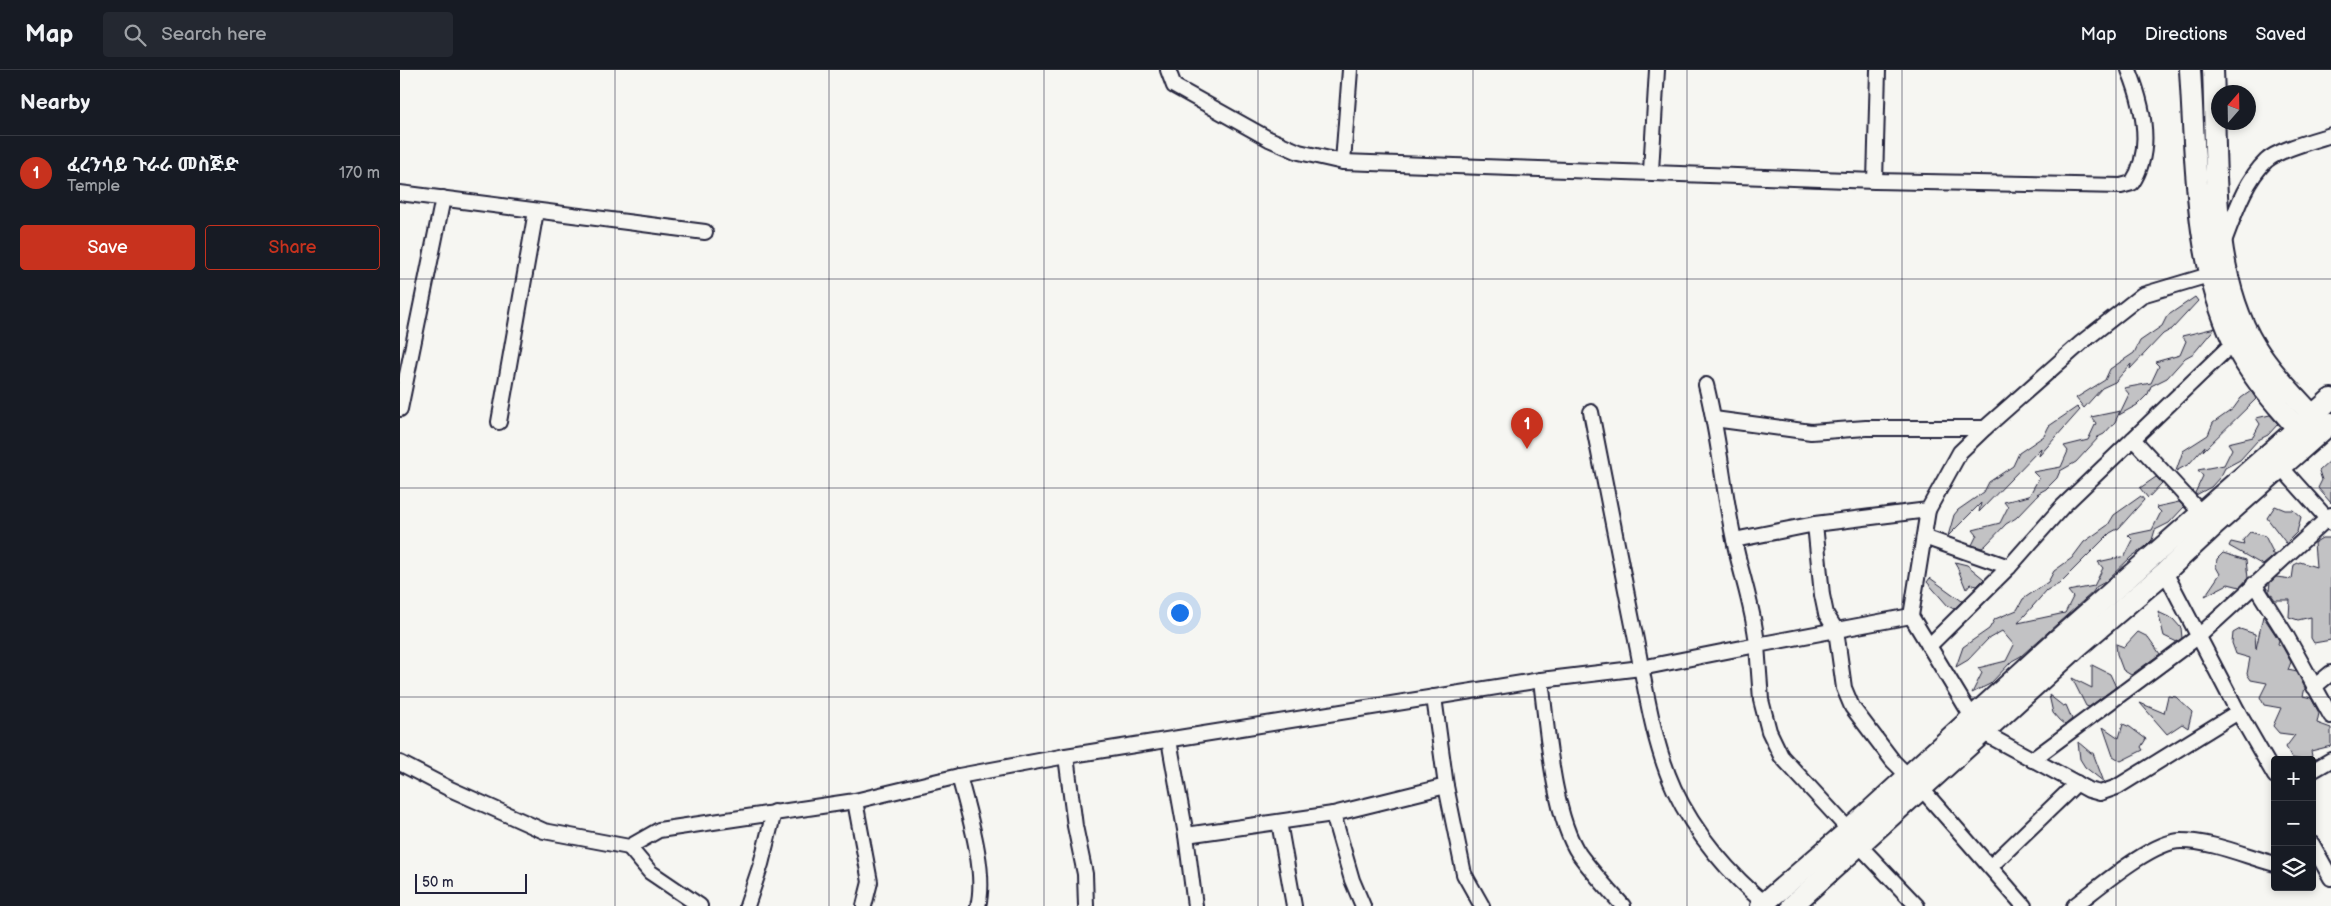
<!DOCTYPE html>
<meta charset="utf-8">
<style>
:root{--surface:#171b24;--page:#242831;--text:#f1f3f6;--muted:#9ea1a6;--line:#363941;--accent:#c8321e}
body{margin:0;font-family:"Balsamiq Sans","Noto Sans Ethiopic",sans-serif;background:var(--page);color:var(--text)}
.controls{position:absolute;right:15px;bottom:15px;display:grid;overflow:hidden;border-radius:5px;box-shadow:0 2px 8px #0003}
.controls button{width:45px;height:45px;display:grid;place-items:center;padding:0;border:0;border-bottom:1px solid var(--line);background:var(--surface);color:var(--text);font:25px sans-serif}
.compass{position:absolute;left:1811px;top:15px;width:45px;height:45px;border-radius:50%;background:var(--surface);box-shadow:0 2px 8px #0003;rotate:20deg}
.scale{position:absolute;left:15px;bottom:12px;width:112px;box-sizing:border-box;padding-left:5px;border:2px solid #22223b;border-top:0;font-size:14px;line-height:18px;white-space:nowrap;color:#22223b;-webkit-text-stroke:4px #f6f6f2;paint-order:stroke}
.you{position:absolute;left:779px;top:542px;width:18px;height:18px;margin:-12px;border:4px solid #fff;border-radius:50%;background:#1a73e8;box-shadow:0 0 0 8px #1a73e833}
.badge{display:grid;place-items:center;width:32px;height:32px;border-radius:50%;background:var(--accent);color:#fff;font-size:16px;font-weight:700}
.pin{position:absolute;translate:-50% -41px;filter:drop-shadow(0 1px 2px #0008)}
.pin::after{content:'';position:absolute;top:26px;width:18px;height:15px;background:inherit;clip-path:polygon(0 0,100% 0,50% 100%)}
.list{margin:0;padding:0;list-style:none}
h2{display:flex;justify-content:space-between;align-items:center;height:65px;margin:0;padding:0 20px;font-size:21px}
h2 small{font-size:16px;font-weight:400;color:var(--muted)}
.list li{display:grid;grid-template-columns:32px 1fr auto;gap:15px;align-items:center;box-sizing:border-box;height:75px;padding:0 20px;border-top:1px solid var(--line)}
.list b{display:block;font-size:19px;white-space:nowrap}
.list p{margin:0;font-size:16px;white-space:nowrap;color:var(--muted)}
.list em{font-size:16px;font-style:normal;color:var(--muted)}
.actions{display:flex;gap:10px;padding:15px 20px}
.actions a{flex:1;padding:11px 0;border:1px solid var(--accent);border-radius:5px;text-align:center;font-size:18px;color:var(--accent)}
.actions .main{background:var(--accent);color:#fff}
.icon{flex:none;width:28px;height:28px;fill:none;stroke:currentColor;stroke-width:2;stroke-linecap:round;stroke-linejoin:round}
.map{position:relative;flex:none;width:1931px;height:836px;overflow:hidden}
header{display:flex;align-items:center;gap:30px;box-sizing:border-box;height:70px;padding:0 25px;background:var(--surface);border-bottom:1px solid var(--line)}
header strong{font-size:24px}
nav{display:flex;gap:28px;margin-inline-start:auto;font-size:18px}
.search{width:350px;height:45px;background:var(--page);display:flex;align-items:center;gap:12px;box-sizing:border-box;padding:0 18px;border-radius:5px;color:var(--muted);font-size:19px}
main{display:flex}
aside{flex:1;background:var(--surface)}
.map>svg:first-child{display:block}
.building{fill:#c2c2c4;stroke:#22223b}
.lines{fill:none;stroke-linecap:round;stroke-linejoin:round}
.street-casing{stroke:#22223b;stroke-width:18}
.secondary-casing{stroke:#22223b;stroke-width:24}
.street{stroke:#f6f6f2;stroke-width:14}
.secondary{stroke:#f6f6f2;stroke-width:20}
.grid{fill:none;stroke:#22223b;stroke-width:1;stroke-opacity:0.55}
</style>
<header>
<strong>Map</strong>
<div class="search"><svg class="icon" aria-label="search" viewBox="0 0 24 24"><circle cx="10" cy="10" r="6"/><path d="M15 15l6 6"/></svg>Search here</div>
<nav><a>Map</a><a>Directions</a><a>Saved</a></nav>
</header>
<main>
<aside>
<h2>Nearby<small></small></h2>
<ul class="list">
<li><span class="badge">1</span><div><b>ፈረንሳይ ጉራራ መስጅድ</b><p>Temple</p></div><em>170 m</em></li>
</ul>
<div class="actions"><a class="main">Save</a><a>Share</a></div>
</aside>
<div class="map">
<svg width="1931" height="836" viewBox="0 0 1931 836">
<rect width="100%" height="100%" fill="#f6f6f2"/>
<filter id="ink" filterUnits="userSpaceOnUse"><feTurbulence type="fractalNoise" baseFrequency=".02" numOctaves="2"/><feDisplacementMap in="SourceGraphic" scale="10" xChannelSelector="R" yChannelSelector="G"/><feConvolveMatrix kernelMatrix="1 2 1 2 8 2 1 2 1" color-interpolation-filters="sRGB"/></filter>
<g filter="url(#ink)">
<g class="building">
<path d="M 1795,227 L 1798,231 L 1772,259 L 1763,264 L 1730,299 L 1731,294 L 1715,312 L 1702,318 L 1684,338 L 1676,328 L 1705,310 L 1710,299 L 1734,283 L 1740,271 L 1762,256 L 1767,246 Z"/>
<path d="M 1815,258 L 1794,283 L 1785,288 L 1767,308 L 1751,316 L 1748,324 L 1737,335 L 1719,345 L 1729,324 L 1724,318 L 1751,313 L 1759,296 L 1755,292 L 1780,285 L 1786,271 L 1782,266 Z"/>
<path d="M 1851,321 L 1856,329 L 1803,381 L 1805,376 L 1789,394 L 1776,401 L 1783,381 L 1808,365 L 1813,353 L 1833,339 L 1841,328 Z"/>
<path d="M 1677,337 L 1680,340 L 1639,386 L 1641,378 L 1579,442 L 1581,433 L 1548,466 L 1554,445 L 1558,440 L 1584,422 L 1589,412 L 1613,396 L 1619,383 L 1644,366 L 1649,356 Z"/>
<path d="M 1720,341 L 1715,352 L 1704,364 L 1696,368 L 1699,367 L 1676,392 L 1660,401 L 1657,408 L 1646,419 L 1637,424 L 1639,424 L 1616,448 L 1606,454 L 1585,476 L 1582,478 L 1572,475 L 1577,465 L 1573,460 L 1600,453 L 1608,437 L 1604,432 L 1629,426 L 1639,408 L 1633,402 L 1661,397 L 1668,381 L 1664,376 L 1688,370 L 1696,353 L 1691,347 Z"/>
<path d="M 1870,345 L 1878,354 L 1868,365 L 1858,370 L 1840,390 L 1825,398 L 1821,406 L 1811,417 L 1796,425 L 1795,423 L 1803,406 L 1798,400 L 1824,395 L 1832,379 L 1828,373 L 1853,367 L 1860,354 L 1856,348 Z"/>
<path d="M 1931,390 L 1931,433 L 1918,418 L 1922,410 L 1919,401 Z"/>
<path d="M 1756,407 L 1762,413 L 1748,428 L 1740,418 Z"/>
<path d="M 1741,426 L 1744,430 L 1719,458 L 1710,463 L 1659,514 L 1647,520 L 1618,553 L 1665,543 L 1673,527 L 1668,521 L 1694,516 L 1703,498 L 1698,492 L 1725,486 L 1733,470 L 1728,465 L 1752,460 L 1761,442 L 1756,437 L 1779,432 L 1784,437 L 1769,453 L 1755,460 L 1752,470 L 1745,477 L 1731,487 L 1705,512 L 1696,517 L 1693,522 L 1621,586 L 1612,591 L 1590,614 L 1572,623 L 1582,603 L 1578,598 L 1606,591 L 1614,575 L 1602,561 L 1588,569 L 1568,590 L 1556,597 L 1563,577 L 1589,559 L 1595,549 L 1617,540 L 1623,529 L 1648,512 L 1654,501 L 1672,488 L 1684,472 L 1708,455 L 1714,445 Z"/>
<path d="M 1875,436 L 1885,440 L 1893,440 L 1901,447 L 1897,462 L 1886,473 L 1867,448 Z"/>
<path d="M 1850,462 L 1865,466 L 1873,482 L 1871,483 L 1875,485 L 1863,495 L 1829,476 L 1831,472 L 1844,475 L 1843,470 Z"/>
<path d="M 1922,468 L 1931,468 L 1931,570 L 1914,573 L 1911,568 L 1911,547 L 1898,550 L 1889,547 L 1890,530 L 1875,530 L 1869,521 L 1870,512 L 1876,507 L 1892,509 L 1894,495 L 1900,492 L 1916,497 L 1914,473 Z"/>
<path d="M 1823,483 L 1846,490 L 1848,508 L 1840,517 L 1828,514 L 1805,526 L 1820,504 L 1816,497 L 1817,489 Z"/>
<path d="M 1555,492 L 1567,495 L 1584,509 L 1577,516 L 1570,514 L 1566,519 Z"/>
<path d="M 1530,508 L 1562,531 L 1554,539 L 1548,536 L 1527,512 Z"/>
<path d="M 1758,542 L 1773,549 L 1781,558 L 1782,568 L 1777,572 L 1764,566 Z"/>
<path d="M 1863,546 L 1879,570 L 1878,574 L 1882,576 L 1891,592 L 1888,600 L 1897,602 L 1905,618 L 1903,626 L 1911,628 L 1919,643 L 1917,653 L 1931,658 L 1931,676 L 1911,681 L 1912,686 L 1904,690 L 1892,688 L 1886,677 L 1895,665 L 1879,663 L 1873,656 L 1881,638 L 1864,635 L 1860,627 L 1867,613 L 1851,610 L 1847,604 L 1850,588 L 1836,584 L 1832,573 L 1833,563 L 1840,559 L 1855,564 L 1856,579 Z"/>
<path d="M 1738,562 L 1748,567 L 1760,584 L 1731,605 L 1723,600 L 1717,584 L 1716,574 L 1724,577 Z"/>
<path d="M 1692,595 L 1710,604 L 1716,617 L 1689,637 L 1686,636 L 1672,608 L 1692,618 Z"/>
<path d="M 1649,625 L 1663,636 L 1666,635 L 1672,649 L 1665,655 L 1659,650 L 1653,643 Z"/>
<path d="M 1768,626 L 1776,627 L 1792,642 L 1788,658 L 1782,654 L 1767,664 L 1740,633 L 1764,643 Z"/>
<path d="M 1723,654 L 1730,657 L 1746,669 L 1741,677 L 1743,680 L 1721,691 L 1713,686 L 1703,657 L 1719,668 Z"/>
<path d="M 1678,672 L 1691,683 L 1693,683 L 1704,712 L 1685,697 L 1680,689 Z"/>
</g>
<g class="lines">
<g class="street-casing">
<g id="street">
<path d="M 768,0 L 774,16 L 869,69 L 899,82 L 943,92 L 1475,111 L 1721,116 L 1732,113 C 1754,80 1743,35 1729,0"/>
<path d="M 943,92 L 950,0"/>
<path d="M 1251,101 L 1257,0"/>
<path d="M 1475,111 L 1478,0"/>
<path d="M 0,123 L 305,162"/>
<path d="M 1823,174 C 1834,146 1844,112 1866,91 C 1877,80 1915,70 1931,65"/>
<path d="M 0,339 L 43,128"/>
<path d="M 1191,342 C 1206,417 1220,491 1235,565 C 1245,615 1253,673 1274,719 C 1295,764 1330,805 1368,836"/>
<path d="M 1314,349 L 1411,362 L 1466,358 L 1585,358 L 1560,382 L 1528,440 L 1415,454"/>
<path d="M 99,352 L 136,141"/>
<path d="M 1585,358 L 1681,273 L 1742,225 L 1809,205"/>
<path d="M 1733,369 L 1802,444"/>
<path d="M 1880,396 L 1931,453"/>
<path d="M 1528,440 L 1511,546 L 1572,647"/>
<path d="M 1524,467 L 1609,497"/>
<path d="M 1334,470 L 1415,454 L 1422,525 L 1426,544 L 1436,560 L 1444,618 L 1452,637 L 1493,691 L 1508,706"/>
<path d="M 1765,502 L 1838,642 L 1875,706"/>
<path d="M 1854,514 L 1886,565 L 1931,646"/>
<path d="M 1529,576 L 1609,497 L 1662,437 L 1833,273"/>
<path d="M 1141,610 C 1147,657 1153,746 1179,784 C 1192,802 1208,819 1223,836"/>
<path d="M 1914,617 L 1931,603"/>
<path d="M 1582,662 L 1689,720 L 1700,723 L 1717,717 L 1838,642"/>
<path d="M 769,670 L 786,765 L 795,836"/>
<path d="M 666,686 L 675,756 L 685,804 L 686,836"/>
<path d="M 1632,690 L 1799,566 L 1931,445"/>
<path d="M 0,693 L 50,719 L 144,761 L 229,777 L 259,760 L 455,731 L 559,706 L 666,686 L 1141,610 L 1241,598 L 1357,575 C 1354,539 1341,505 1334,470 C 1323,418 1319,366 1306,315"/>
<path d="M 1912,701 L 1931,690"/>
<path d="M 559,706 C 568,741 587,801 578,836"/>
<path d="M 1046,716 L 1064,804 L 1082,836"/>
<path d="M 1521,718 L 1624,836"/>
<path d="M 455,731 L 470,812 L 464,836"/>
<path d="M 933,744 L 952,810 L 963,836"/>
<path d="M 879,752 L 894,836"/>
<path d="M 1449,760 L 1381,686 L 1369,661 L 1361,630 L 1357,575 L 1511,546"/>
<path d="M 786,765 L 933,744 L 1046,716 L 1034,627"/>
<path d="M 1912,774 L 1931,808"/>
<path d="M 1459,775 L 1517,836"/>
<path d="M 229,777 L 250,802 L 300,836"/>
<path d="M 1590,797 L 1677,713"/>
<path d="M 347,836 L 361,794 L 374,742"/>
<path d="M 1674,836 C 1698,818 1752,771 1781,771 C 1812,771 1845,786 1875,794"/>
</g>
</g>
<g class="secondary-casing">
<g id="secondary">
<path d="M 1790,0 C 1796,92 1794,186 1833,271 C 1848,304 1881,341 1906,367"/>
<path d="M 1813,0 C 1817,85 1809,202 1855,276 C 1873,305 1898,329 1921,355"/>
<path d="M 1361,836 L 1449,760 L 1657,570 L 1931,329"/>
<path d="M 1392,836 L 1675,579 L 1765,502 L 1815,455 L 1931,353"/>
</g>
</g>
<use href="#street" class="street"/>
<use href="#secondary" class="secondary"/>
</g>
</g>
<path class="grid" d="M 215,0 L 215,836M 429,0 L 429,836M 644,0 L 644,836M 858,0 L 858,836M 1073,0 L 1073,836M 1287,0 L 1287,836M 1502,0 L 1502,836M 1716,0 L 1716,836M 0,209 L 1931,209M 0,418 L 1931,418M 0,627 L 1931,627"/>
</svg>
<div class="controls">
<button>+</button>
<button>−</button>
<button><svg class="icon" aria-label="layers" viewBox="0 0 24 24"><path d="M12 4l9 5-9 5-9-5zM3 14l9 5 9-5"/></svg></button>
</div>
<svg class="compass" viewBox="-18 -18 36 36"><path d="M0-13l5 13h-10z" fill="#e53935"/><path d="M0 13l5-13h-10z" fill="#9ea1a6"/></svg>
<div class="scale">50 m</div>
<div class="you"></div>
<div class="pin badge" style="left:1127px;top:379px">1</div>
</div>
</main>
